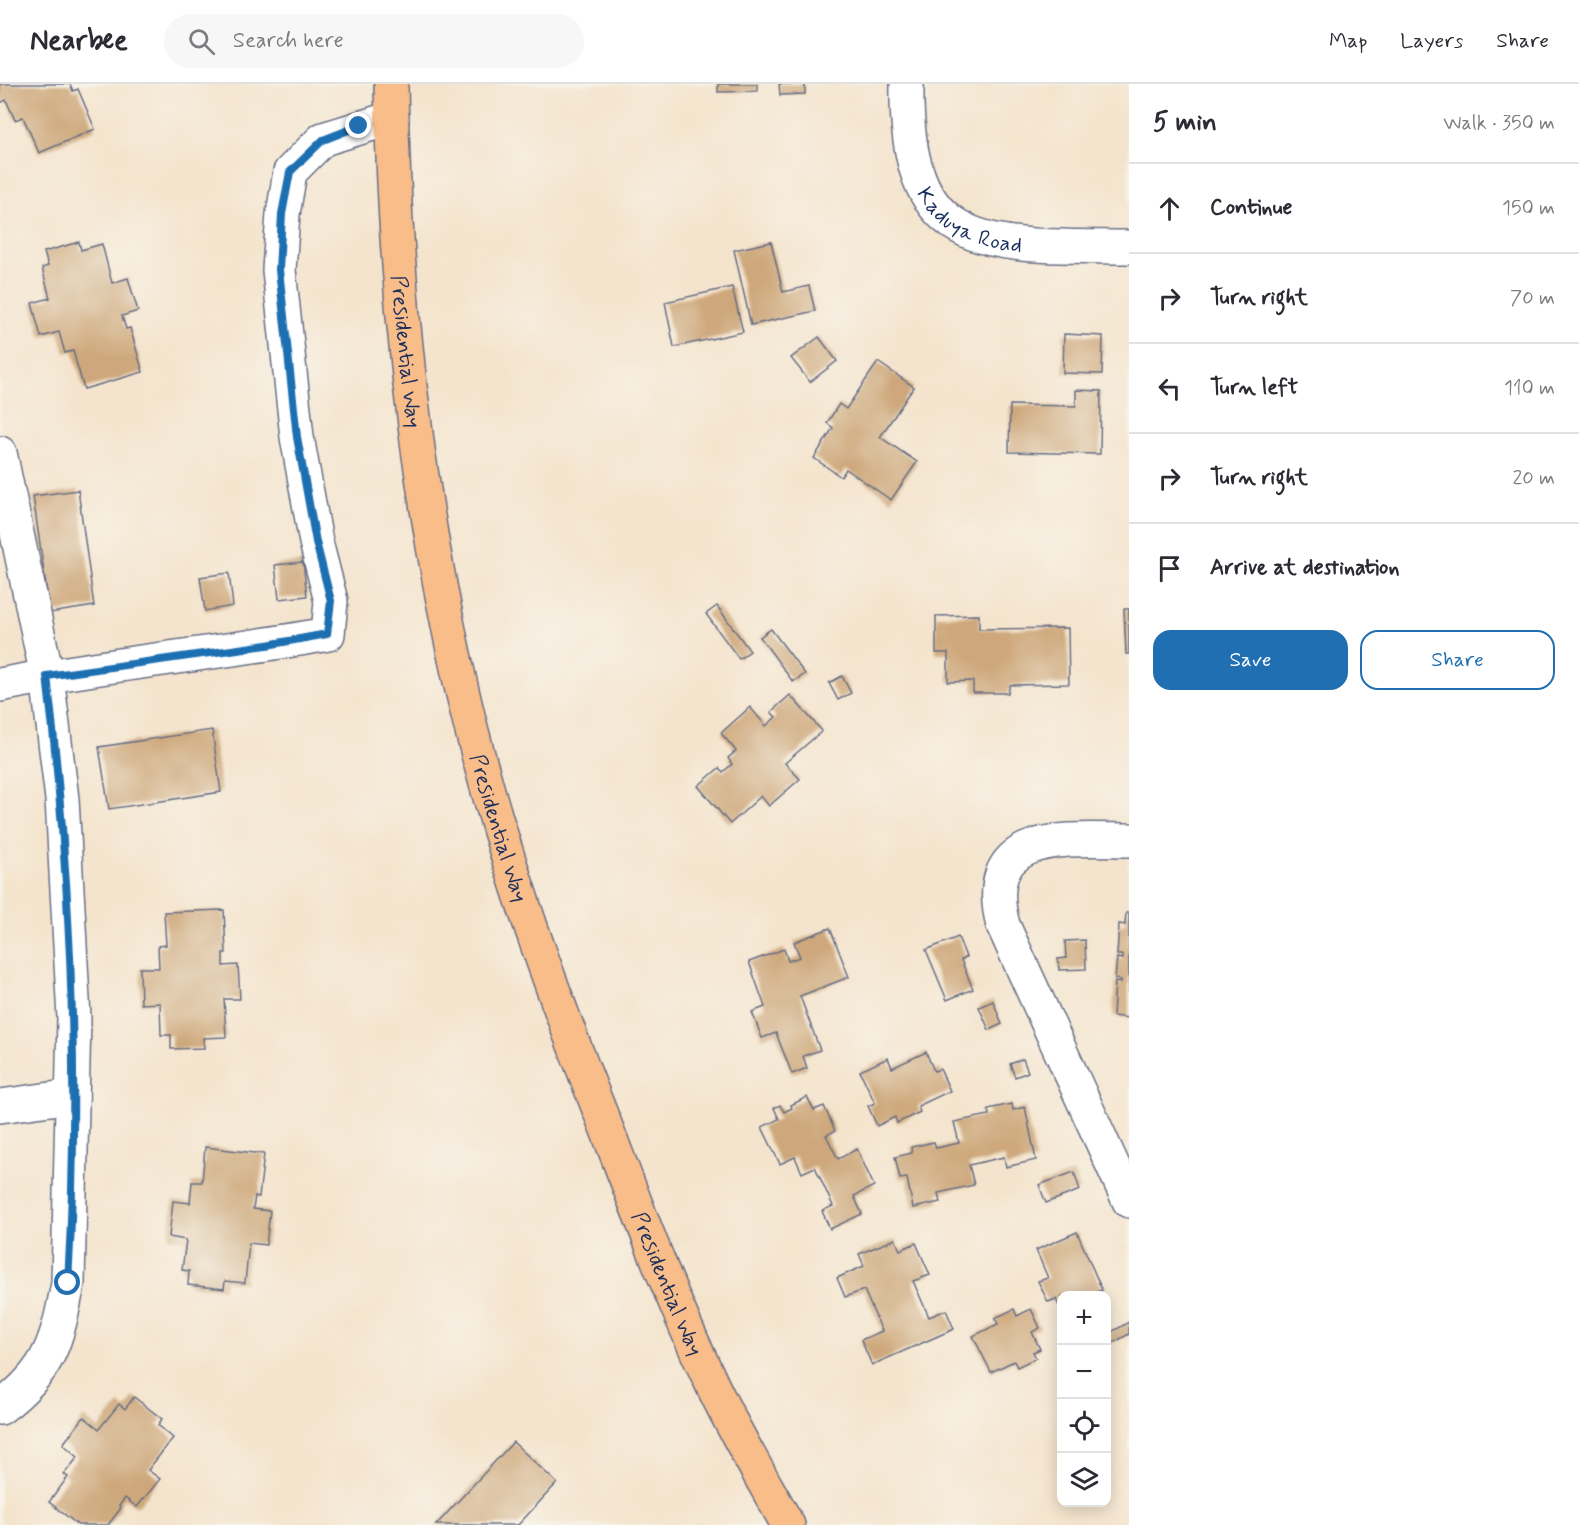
<!DOCTYPE html>
<meta charset="utf-8">
<style>
:root{--surface:#fff;--page:#f7f7f7;--text:#2b2b33;--muted:#7c7c81;--line:#e1e1e2;--accent:#1f6fb2}
body{margin:0;font-family:Mynerve,sans-serif;background:var(--page);color:var(--text)}
.controls{position:absolute;right:18px;bottom:18px;display:grid;overflow:hidden;border-radius:12px;box-shadow:0 3px 15px #0003}
.controls button{width:54px;height:54px;display:grid;place-items:center;padding:0;border:0;border-bottom:2px solid var(--line);background:var(--surface);color:var(--text);font:30px sans-serif}
.stop{position:absolute;width:18px;height:18px;margin:-14px;border:4px solid #1f6fb2;border-radius:50%;background:#fff}
.stop.end{background:#1f6fb2;border-color:#fff;box-shadow:0 2px 6px #0008}
.list{margin:0;padding:0;list-style:none}
h2{display:flex;justify-content:space-between;align-items:center;height:78px;margin:0;padding:0 24px;font-size:26px}
h2 small{font-size:20px;font-weight:400;color:var(--muted)}
.list li{display:grid;grid-template-columns:39px 1fr auto;gap:18px;align-items:center;box-sizing:border-box;height:90px;padding:0 24px;border-top:2px solid var(--line)}
.list b{display:block;font-size:22px;white-space:nowrap}
.list em{font-size:20px;font-style:normal;color:var(--muted)}
.actions{display:flex;gap:12px;padding:18px 24px}
.actions a{flex:1;padding:14px 0;border:2px solid var(--accent);border-radius:18px;text-align:center;font-size:21px;color:var(--accent)}
.actions .main{background:var(--accent);color:#fff}
.icon{flex:none;width:33px;height:33px;fill:none;stroke:currentColor;stroke-width:2;stroke-linecap:round;stroke-linejoin:round}
.map{position:relative;flex:none;width:1129px;height:1441px;overflow:hidden}
header{display:flex;align-items:center;gap:36px;box-sizing:border-box;height:84px;padding:0 30px;background:var(--surface);border-bottom:2px solid var(--line)}
header strong{font-size:28px}
nav{display:flex;gap:33px;margin-inline-start:auto;font-size:21px}
.search{width:420px;height:54px;background:var(--page);display:flex;align-items:center;gap:15px;box-sizing:border-box;padding:0 21px;border-radius:33px;color:var(--muted);font-size:22px}
main{display:flex}
aside{flex:1;background:var(--surface)}
.map>svg:first-child{display:block}
.building{fill:#cea87c}
.lines{fill:none;stroke-linecap:round;stroke-linejoin:round}
.minor-casing{stroke:#676e85;stroke-width:36}
.major-casing{stroke:#676e85;stroke-width:36}
.minor{stroke:#fff;stroke-width:33}
.major{stroke:#f8bd89;stroke-width:33}
.route{stroke:#1f6fb2;stroke-width:8}
.labels{text-anchor:middle;stroke-width:5;stroke-linejoin:round;paint-order:stroke}
.street-label{font-size:22px;fill:#1b2f5e;stroke:#f7f3e8}
</style>
<header>
<strong>Nearbee</strong>
<div class="search"><svg class="icon" aria-label="search" viewBox="0 0 24 24"><circle cx="10" cy="10" r="6"/><path d="M15 15l6 6"/></svg>Search here</div>
<nav><a>Map</a><a>Layers</a><a>Share</a></nav>
</header>
<main>
<div class="map">
<svg width="1129" height="1441" viewBox="0 0 1129 1441">
<rect width="100%" height="100%" fill="#f7f3e8"/>
<filter id="ink" filterUnits="userSpaceOnUse"><feTurbulence type="fractalNoise" baseFrequency=".0167" numOctaves="2"/><feDisplacementMap in="SourceGraphic" scale="12" xChannelSelector="R" yChannelSelector="G"/><feConvolveMatrix kernelMatrix="1 2 1 2 8 2 1 2 1" color-interpolation-filters="sRGB"/></filter>
<filter id="wash" filterUnits="userSpaceOnUse"><feTurbulence type="fractalNoise" baseFrequency=".008" numOctaves="4" result="noise"/><feDisplacementMap in="SourceGraphic" scale="24" xChannelSelector="R" yChannelSelector="G"/><feGaussianBlur stdDeviation="1.35" result="paint"/><feColorMatrix in="noise" values="0 0 0 0 0 0 0 0 0 0 0 0 0 0 0 0 0 1.4 0 .05"/><feComposite in="paint" operator="in"/></filter>
<g filter="url(#wash)">
<rect width="100%" height="100%" fill="#f4e4cd"/>
<g id="blocks">
<g class="building">
<path d="M 0,0 L 70,0 L 73,7 L 78,5 L 95,45 L 39,69 L 23,33 L 15,36 L 6,16 L 0,19 Z"/>
<path d="M 718,0 L 757,0 L 757,7 L 718,8 Z"/>
<path d="M 779,0 L 805,0 L 805,10 L 780,11 Z"/>
<path d="M 79,158 L 81,166 L 102,160 L 112,199 L 128,194 L 138,227 L 122,232 L 126,245 L 130,244 L 143,288 L 84,305 L 73,267 L 65,269 L 59,248 L 41,253 L 32,219 L 50,214 L 42,184 L 48,182 L 44,168 Z"/>
<path d="M 771,158 L 783,208 L 809,202 L 815,227 L 751,241 L 734,166 Z"/>
<path d="M 732,203 L 743,248 L 674,263 L 665,218 Z"/>
<path d="M 1064,250 L 1103,252 L 1102,290 L 1063,289 Z"/>
<path d="M 819,253 L 837,277 L 810,298 L 791,274 Z"/>
<path d="M 878,278 L 914,303 L 880,353 L 917,378 L 891,416 L 846,385 L 841,393 L 814,374 L 833,344 L 827,339 L 839,320 L 846,325 Z"/>
<path d="M 1076,306 L 1101,307 L 1100,370 L 1009,368 L 1010,321 L 1076,322 Z"/>
<path d="M 78,406 L 94,522 L 50,529 L 33,412 Z"/>
<path d="M 303,478 L 307,512 L 279,515 L 275,481 Z"/>
<path d="M 229,489 L 233,522 L 205,527 L 200,493 Z"/>
<path d="M 717,522 L 750,567 L 739,575 L 706,530 Z"/>
<path d="M 1124,525 L 1129,525 L 1129,570 L 1126,570 Z"/>
<path d="M 979,531 L 979,545 L 1068,544 L 1069,600 L 1010,601 L 1008,609 L 973,609 L 973,597 L 948,598 L 948,569 L 936,569 L 936,532 Z"/>
<path d="M 771,545 L 805,590 L 793,598 L 760,553 Z"/>
<path d="M 842,592 L 851,609 L 838,616 L 829,599 Z"/>
<path d="M 790,611 L 822,647 L 785,679 L 800,695 L 769,722 L 761,712 L 730,740 L 698,702 L 719,684 L 723,688 L 732,680 L 728,674 L 736,667 L 721,649 L 750,623 L 766,642 L 776,633 L 771,628 Z"/>
<path d="M 212,646 L 221,708 L 109,725 L 99,663 Z"/>
<path d="M 224,826 L 226,869 L 223,869 L 223,882 L 238,881 L 240,915 L 224,915 L 226,953 L 203,954 L 204,964 L 171,965 L 171,951 L 161,951 L 160,919 L 141,920 L 140,884 L 159,884 L 158,862 L 166,861 L 164,828 Z"/>
<path d="M 1126,829 L 1129,829 L 1129,934 L 1113,932 L 1115,898 L 1121,899 L 1121,896 L 1115,895 L 1117,874 L 1122,875 L 1122,871 L 1117,871 L 1119,840 L 1125,841 Z"/>
<path d="M 830,844 L 849,893 L 800,912 L 820,966 L 803,972 L 807,984 L 792,990 L 776,949 L 762,954 L 752,928 L 765,923 L 749,878 L 784,865 L 788,877 L 800,873 L 794,858 Z"/>
<path d="M 958,853 L 966,873 L 961,876 L 973,905 L 947,916 L 926,866 Z"/>
<path d="M 1085,856 L 1086,885 L 1059,886 L 1058,875 L 1066,874 L 1065,857 Z"/>
<path d="M 993,917 L 1002,940 L 989,946 L 979,923 Z"/>
<path d="M 926,968 L 934,987 L 940,985 L 950,1007 L 918,1022 L 920,1028 L 897,1039 L 895,1033 L 877,1042 L 868,1022 L 875,1019 L 860,987 L 888,974 L 892,984 Z"/>
<path d="M 1023,975 L 1028,988 L 1015,993 L 1010,980 Z"/>
<path d="M 807,1013 L 814,1026 L 824,1022 L 835,1047 L 826,1051 L 838,1075 L 857,1065 L 874,1102 L 854,1112 L 862,1130 L 830,1145 L 822,1127 L 833,1122 L 815,1083 L 802,1089 L 795,1073 L 780,1080 L 762,1043 L 779,1035 L 774,1024 L 780,1021 L 784,1028 L 792,1024 L 791,1021 Z"/>
<path d="M 1012,1020 L 1013,1026 L 1025,1023 L 1036,1076 L 1006,1083 L 1004,1073 L 969,1081 L 974,1101 L 938,1109 L 940,1118 L 913,1124 L 907,1094 L 900,1095 L 895,1073 L 912,1069 L 911,1063 L 934,1058 L 936,1064 L 959,1059 L 954,1038 L 989,1031 L 988,1025 Z"/>
<path d="M 205,1063 L 264,1070 L 259,1113 L 255,1112 L 253,1125 L 270,1127 L 266,1161 L 249,1159 L 245,1199 L 225,1197 L 224,1205 L 188,1201 L 189,1187 L 182,1186 L 186,1156 L 169,1153 L 173,1117 L 190,1119 L 192,1098 L 202,1098 Z"/>
<path d="M 1074,1088 L 1080,1106 L 1046,1119 L 1039,1101 Z"/>
<path d="M 1077,1148 L 1102,1206 L 1087,1212 L 1062,1212 L 1061,1227 L 1056,1215 L 1048,1218 L 1038,1197 L 1048,1194 L 1036,1166 Z"/>
<path d="M 895,1155 L 900,1166 L 916,1159 L 930,1191 L 913,1197 L 929,1233 L 946,1226 L 954,1245 L 872,1281 L 861,1256 L 882,1247 L 864,1206 L 845,1213 L 837,1194 L 864,1182 L 859,1170 Z"/>
<path d="M 1014,1225 L 1017,1232 L 1031,1225 L 1040,1244 L 1032,1248 L 1040,1265 L 1033,1268 L 1036,1274 L 1017,1283 L 1014,1277 L 991,1288 L 973,1252 L 998,1240 L 995,1234 Z"/>
<path d="M 1129,1238 L 1129,1250 L 1113,1259 L 1108,1250 Z"/>
<path d="M 134,1313 L 162,1335 L 158,1341 L 173,1354 L 148,1386 L 160,1395 L 137,1423 L 125,1414 L 119,1422 L 121,1424 L 108,1441 L 78,1441 L 49,1418 L 68,1393 L 64,1390 L 78,1373 L 63,1360 L 84,1333 L 99,1345 L 119,1320 L 125,1325 Z"/>
<path d="M 513,1358 L 557,1399 L 518,1441 L 436,1441 Z"/>
</g>
</g>
</g>
<g filter="url(#ink)">
<use href="#blocks" fill-opacity="0" stroke="#676e85" stroke-width="1.5"/>
<g class="lines">
<g class="minor-casing">
<g id="minor">
<path id="s1" d="M 907,0 C 904,174 991,161 1129,163"/>
<path d="M 0,369 L 47,592 L 62,715 L 74,934 L 68,1199 C 57,1258 50,1287 0,1324"/>
<path d="M 0,601 C 108,579 219,570 328,550 L 331,517 L 316,458 L 297,353 L 279,186 L 283,130 L 290,88 L 323,55 L 392,34"/>
<path d="M 1129,756 C 1065,755 978,746 1003,841 L 1129,1117"/>
<path d="M 0,1022 L 72,1012"/>
</g>
</g>
<g class="major-casing">
<g id="major">
<path id="s2" d="M 391,0 C 394,202 416,405 461,602 C 496,755 550,903 608,1048 C 640,1131 671,1214 709,1294 C 732,1344 761,1393 788,1441"/>
</g>
</g>
<use href="#minor" class="minor"/>
<use href="#major" class="major"/>
</g>
</g>
<g class="lines" filter="url(#ink)">
<path class="route" d="M 68,1199 C 80,996 71,794 47,592 L 267,561 L 327,550 L 331,517 L 316,458 L 297,353 L 279,186 L 282,130 L 290,88 L 323,56 L 359,42"/>
</g>
<g class="labels">
<g class="street-label">
<text dy="8" stroke="none"><textPath href="#s1" startOffset="166">Kaduya Road</textPath></text>
<text dy="8" stroke="none"><textPath href="#s2" startOffset="268">Presidential Way</textPath></text>
<text dy="8" stroke="none"><textPath href="#s2" startOffset="754">Presidential Way</textPath></text>
<text dy="8" stroke="none"><textPath href="#s2" startOffset="1240">Presidential Way</textPath></text>
</g>
</g>
</svg>
<div class="controls">
<button>+</button>
<button>−</button>
<button><svg class="icon" aria-label="locate" viewBox="0 0 24 24"><circle cx="12" cy="12" r="6"/><path d="M12 2v4M12 18v4M2 12h4M18 12h4"/></svg></button>
<button><svg class="icon" aria-label="layers" viewBox="0 0 24 24"><path d="M12 4l9 5-9 5-9-5zM3 14l9 5 9-5"/></svg></button>
</div>
<div class="stop" style="left:68px;top:1199px"></div>
<div class="stop end" style="left:359px;top:42px"></div>
</div>
<aside>
<h2>5 min<small>Walk · 350 m</small></h2>
<ul class="list">
<li><svg class="icon" aria-label="ahead" viewBox="0 0 24 24"><path d="M12 20V5M6 11l6-6 6 6"/></svg><div><b>Continue</b></div><em>150 m</em></li>
<li><svg class="icon" aria-label="right" viewBox="0 0 24 24"><path d="M7 20v-9h11M14 6l5 5-5 5"/></svg><div><b>Turn right</b></div><em>70 m</em></li>
<li><svg class="icon" aria-label="left" viewBox="0 0 24 24"><path d="M17 20v-9H6M10 6l-5 5 5 5"/></svg><div><b>Turn left</b></div><em>110 m</em></li>
<li><svg class="icon" aria-label="right" viewBox="0 0 24 24"><path d="M7 20v-9h11M14 6l5 5-5 5"/></svg><div><b>Turn right</b></div><em>20 m</em></li>
<li><svg class="icon" aria-label="arrive" viewBox="0 0 24 24"><path d="M6 21V4h12l-3 4 3 4H6"/></svg><div><b>Arrive at destination</b></div></li>
</ul>
<div class="actions"><a class="main">Save</a><a>Share</a></div>
</aside>
</main>
